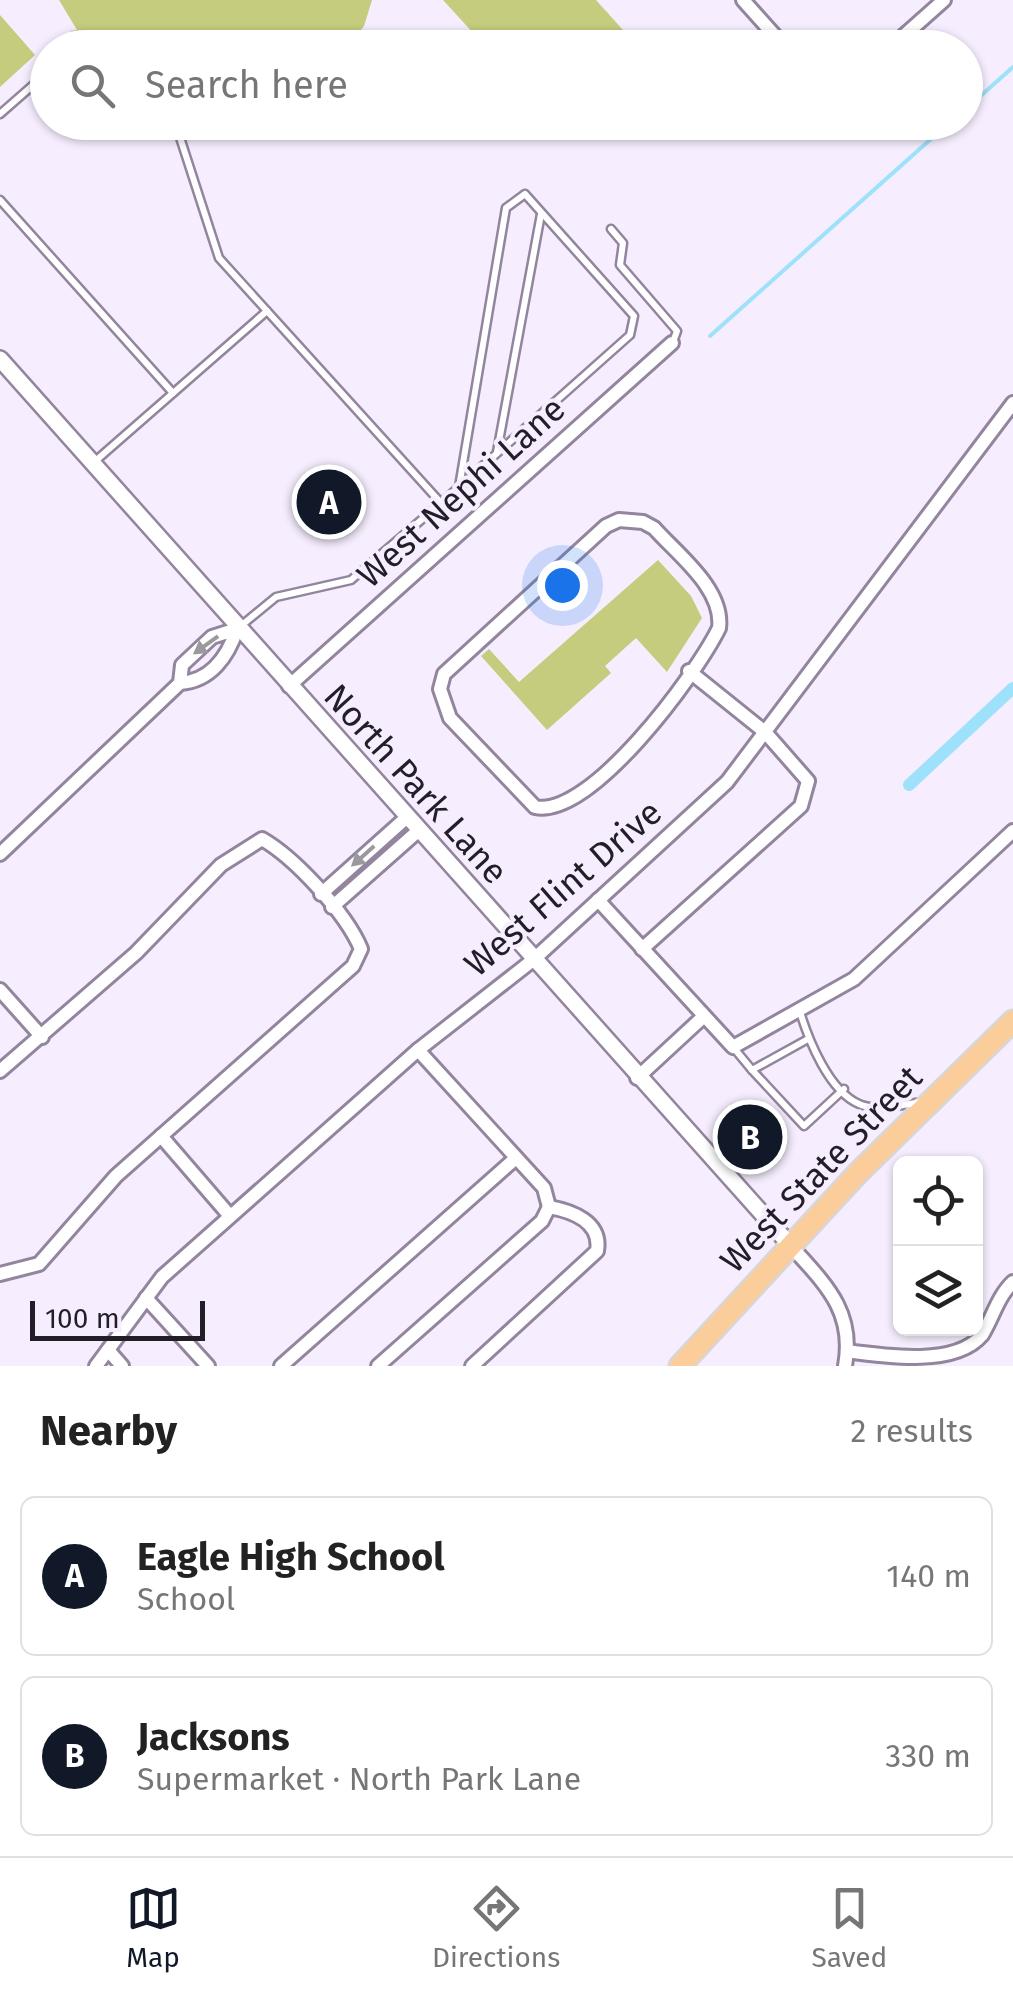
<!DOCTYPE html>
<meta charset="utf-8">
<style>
:root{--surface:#fff;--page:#f6f6f6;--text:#222;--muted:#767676;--line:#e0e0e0;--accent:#111827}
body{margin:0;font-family:"Fira Sans",sans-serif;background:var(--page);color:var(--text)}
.controls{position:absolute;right:30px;bottom:30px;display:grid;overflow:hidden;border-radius:15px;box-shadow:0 2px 8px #0004}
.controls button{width:90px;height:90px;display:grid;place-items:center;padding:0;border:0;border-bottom:2px solid var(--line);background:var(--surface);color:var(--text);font:50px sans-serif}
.scale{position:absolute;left:30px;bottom:25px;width:175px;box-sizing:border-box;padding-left:10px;border:5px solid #231d27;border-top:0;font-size:28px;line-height:35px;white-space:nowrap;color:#231d27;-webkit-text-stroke:8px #f6eefe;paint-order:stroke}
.you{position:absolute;left:562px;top:585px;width:35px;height:35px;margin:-25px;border:8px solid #fff;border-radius:50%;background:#1a73e8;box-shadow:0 0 0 15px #1a73e833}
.badge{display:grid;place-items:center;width:65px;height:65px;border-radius:50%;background:var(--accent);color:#fff;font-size:32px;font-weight:700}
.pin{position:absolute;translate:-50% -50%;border:5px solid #fff;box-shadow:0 2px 10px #0006}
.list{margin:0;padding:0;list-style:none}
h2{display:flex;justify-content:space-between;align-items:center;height:130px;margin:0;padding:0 40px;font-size:42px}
h2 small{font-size:32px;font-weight:400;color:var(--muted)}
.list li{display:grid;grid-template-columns:65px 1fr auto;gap:30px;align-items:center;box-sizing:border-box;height:160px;margin:0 20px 20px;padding:0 20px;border:2px solid var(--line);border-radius:15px}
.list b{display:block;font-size:38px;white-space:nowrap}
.list p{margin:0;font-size:32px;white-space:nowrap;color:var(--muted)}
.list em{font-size:32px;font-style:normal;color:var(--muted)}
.icon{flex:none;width:55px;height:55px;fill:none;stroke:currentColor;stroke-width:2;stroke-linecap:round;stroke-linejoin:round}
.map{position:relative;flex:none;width:1013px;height:1366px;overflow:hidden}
.search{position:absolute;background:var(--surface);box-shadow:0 2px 8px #0004;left:30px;right:30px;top:30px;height:110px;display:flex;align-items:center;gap:25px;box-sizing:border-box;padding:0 35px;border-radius:55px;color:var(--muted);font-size:38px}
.sheet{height:490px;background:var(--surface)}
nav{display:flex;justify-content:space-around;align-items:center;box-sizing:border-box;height:140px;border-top:2px solid var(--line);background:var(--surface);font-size:28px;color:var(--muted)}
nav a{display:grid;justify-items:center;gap:5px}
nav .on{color:var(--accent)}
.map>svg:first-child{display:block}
.green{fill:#c5cc7e}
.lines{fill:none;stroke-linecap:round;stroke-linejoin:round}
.stream{stroke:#9de1fa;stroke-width:4}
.canal{stroke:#9de1fa;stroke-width:12}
.service-casing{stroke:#92859d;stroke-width:11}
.minor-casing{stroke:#92859d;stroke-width:18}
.tertiary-casing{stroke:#92859d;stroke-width:20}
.primary-casing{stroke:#d7d6d8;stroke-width:25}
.service{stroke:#fff;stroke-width:6}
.minor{stroke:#fff;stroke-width:12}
.tertiary{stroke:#fff;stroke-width:15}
.primary{stroke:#fbcd9a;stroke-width:20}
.oneway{fill:#9c999e}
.labels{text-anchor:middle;stroke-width:8;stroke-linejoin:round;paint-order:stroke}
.street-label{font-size:35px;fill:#231d27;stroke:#f6eefe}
</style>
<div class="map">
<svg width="1013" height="1366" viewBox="0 0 1013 1366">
<rect width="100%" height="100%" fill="#f6eefe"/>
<g class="green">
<path d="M 59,0 L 372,0 L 364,26 L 348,47 L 93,48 L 70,46 L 71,31 L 77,30 Z"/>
<path d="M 443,0 L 596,0 L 632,40 L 623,47 L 486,47 Z"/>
<path d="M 0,15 L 35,55 L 0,87 Z"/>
<path d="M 658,560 L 691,596 L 702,618 L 667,672 L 636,638 L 605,666 L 611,673 L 547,730 L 481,656 L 489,649 L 519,682 Z"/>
</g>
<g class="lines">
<g class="stream">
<path d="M 966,109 L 1013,67"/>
<path d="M 710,336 L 950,122"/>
</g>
<path class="canal" d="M 909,785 L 1013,688"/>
<g class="service-casing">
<g id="service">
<path d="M 0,114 L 48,72"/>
<path d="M 175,122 L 219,258 L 441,503 L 351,580 L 276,597 L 242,625"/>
<path d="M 0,200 L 173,393"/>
<path d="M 611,229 L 623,243 L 620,265 L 677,331 L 673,342"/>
<path d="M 497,452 L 541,214"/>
<path d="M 93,463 L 267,311"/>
<path d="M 441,503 C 504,447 567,391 630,335 L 634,316 L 525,194 L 506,208 L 459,487"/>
<path d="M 800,1012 C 809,1041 829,1091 859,1104 C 877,1112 904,1104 923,1102"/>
<path d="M 733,1047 L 752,1070 L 808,1039"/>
<path d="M 752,1070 L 804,1126 L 844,1089"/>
</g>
</g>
<g class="minor-casing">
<g id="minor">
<path d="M 743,0 L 786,48"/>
<path d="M 890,48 L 944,0"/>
<path d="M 619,520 L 643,522 L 654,528 C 678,555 724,589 719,628 C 696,675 590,819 535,807 L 450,718 L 440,689 L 444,674 L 606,526 Z"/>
<path d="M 289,686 L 672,343"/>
<path d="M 0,854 L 180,683 C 211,681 228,656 237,629 L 212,637 L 182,665 L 180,683"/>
<path d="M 321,894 L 406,818"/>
<path d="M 598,900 L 733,1047 L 854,979 L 1013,831"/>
<path d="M 332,907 L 418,831"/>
<path d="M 642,949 L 801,806 L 808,781 L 765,732 L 689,671"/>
<path d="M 0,990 L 42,1037"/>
<path d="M 418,1050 L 544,1188 L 549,1207"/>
<path d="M 0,1071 L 136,953 L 221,865 L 262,839 C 295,858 346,913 361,949 L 353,966 L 116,1176 L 39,1264 L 0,1274"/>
<path d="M 637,1078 L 703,1017"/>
<path d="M 161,1136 L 230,1216"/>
<path d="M 791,1246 C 825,1284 855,1311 845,1366"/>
<path d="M 146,1298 L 208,1366"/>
<path d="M 108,1350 L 122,1366"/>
<path d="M 847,1351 C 890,1357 956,1366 982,1335 C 993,1317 998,1296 1013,1282"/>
<path d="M 96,1366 L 162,1277 L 418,1050 L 533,960 L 727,782 L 1013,403"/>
<path d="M 281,1366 L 516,1158"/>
<path d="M 378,1366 L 542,1221 L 549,1207"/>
<path d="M 472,1366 L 597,1251 C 602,1222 572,1211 549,1207"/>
</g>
</g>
<g class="tertiary-casing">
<path id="tertiary" d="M 0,359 L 791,1246"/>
</g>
<g class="primary-casing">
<path id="primary" d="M 680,1366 L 857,1174 L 1013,1021"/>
</g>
<use href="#service" class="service"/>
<use href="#minor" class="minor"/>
<use href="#tertiary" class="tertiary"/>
<use href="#primary" class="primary"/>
</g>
<defs><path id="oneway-solid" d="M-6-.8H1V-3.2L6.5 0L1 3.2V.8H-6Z" transform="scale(2.5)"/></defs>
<g class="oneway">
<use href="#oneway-solid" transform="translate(206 645) rotate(144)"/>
<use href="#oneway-solid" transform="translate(363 856) rotate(138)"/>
</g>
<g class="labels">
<g class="street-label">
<text transform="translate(461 492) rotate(-42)" y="12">West Nephi Lane</text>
<text transform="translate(416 784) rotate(48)" y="12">North Park Lane</text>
<text transform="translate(563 888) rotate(-41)" y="12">West Flint Drive</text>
<text transform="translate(821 1169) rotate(-46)" y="12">West State Street</text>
</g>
</g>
</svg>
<div class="controls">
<button><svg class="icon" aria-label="locate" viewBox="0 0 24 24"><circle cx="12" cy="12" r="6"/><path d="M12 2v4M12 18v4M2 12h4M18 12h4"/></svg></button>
<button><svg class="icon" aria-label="layers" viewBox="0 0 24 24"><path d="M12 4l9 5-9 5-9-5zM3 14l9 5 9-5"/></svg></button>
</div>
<div class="scale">100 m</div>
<div class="you"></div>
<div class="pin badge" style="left:329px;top:502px">A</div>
<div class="pin badge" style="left:750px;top:1137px">B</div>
<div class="search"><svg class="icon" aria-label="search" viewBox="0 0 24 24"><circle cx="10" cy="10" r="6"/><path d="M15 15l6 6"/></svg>Search here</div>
</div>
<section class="sheet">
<h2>Nearby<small>2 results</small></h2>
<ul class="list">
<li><span class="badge">A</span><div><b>Eagle High School</b><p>School</p></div><em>140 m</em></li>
<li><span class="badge">B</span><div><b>Jacksons</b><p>Supermarket · North Park Lane</p></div><em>330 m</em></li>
</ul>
</section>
<nav>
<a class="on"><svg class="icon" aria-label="map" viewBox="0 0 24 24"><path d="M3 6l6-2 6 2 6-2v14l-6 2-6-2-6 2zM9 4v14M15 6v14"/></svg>Map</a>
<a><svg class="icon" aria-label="directions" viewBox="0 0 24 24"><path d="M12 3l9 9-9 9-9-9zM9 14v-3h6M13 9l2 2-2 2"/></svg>Directions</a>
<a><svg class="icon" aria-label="saved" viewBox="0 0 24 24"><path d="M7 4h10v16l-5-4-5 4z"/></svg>Saved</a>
</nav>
